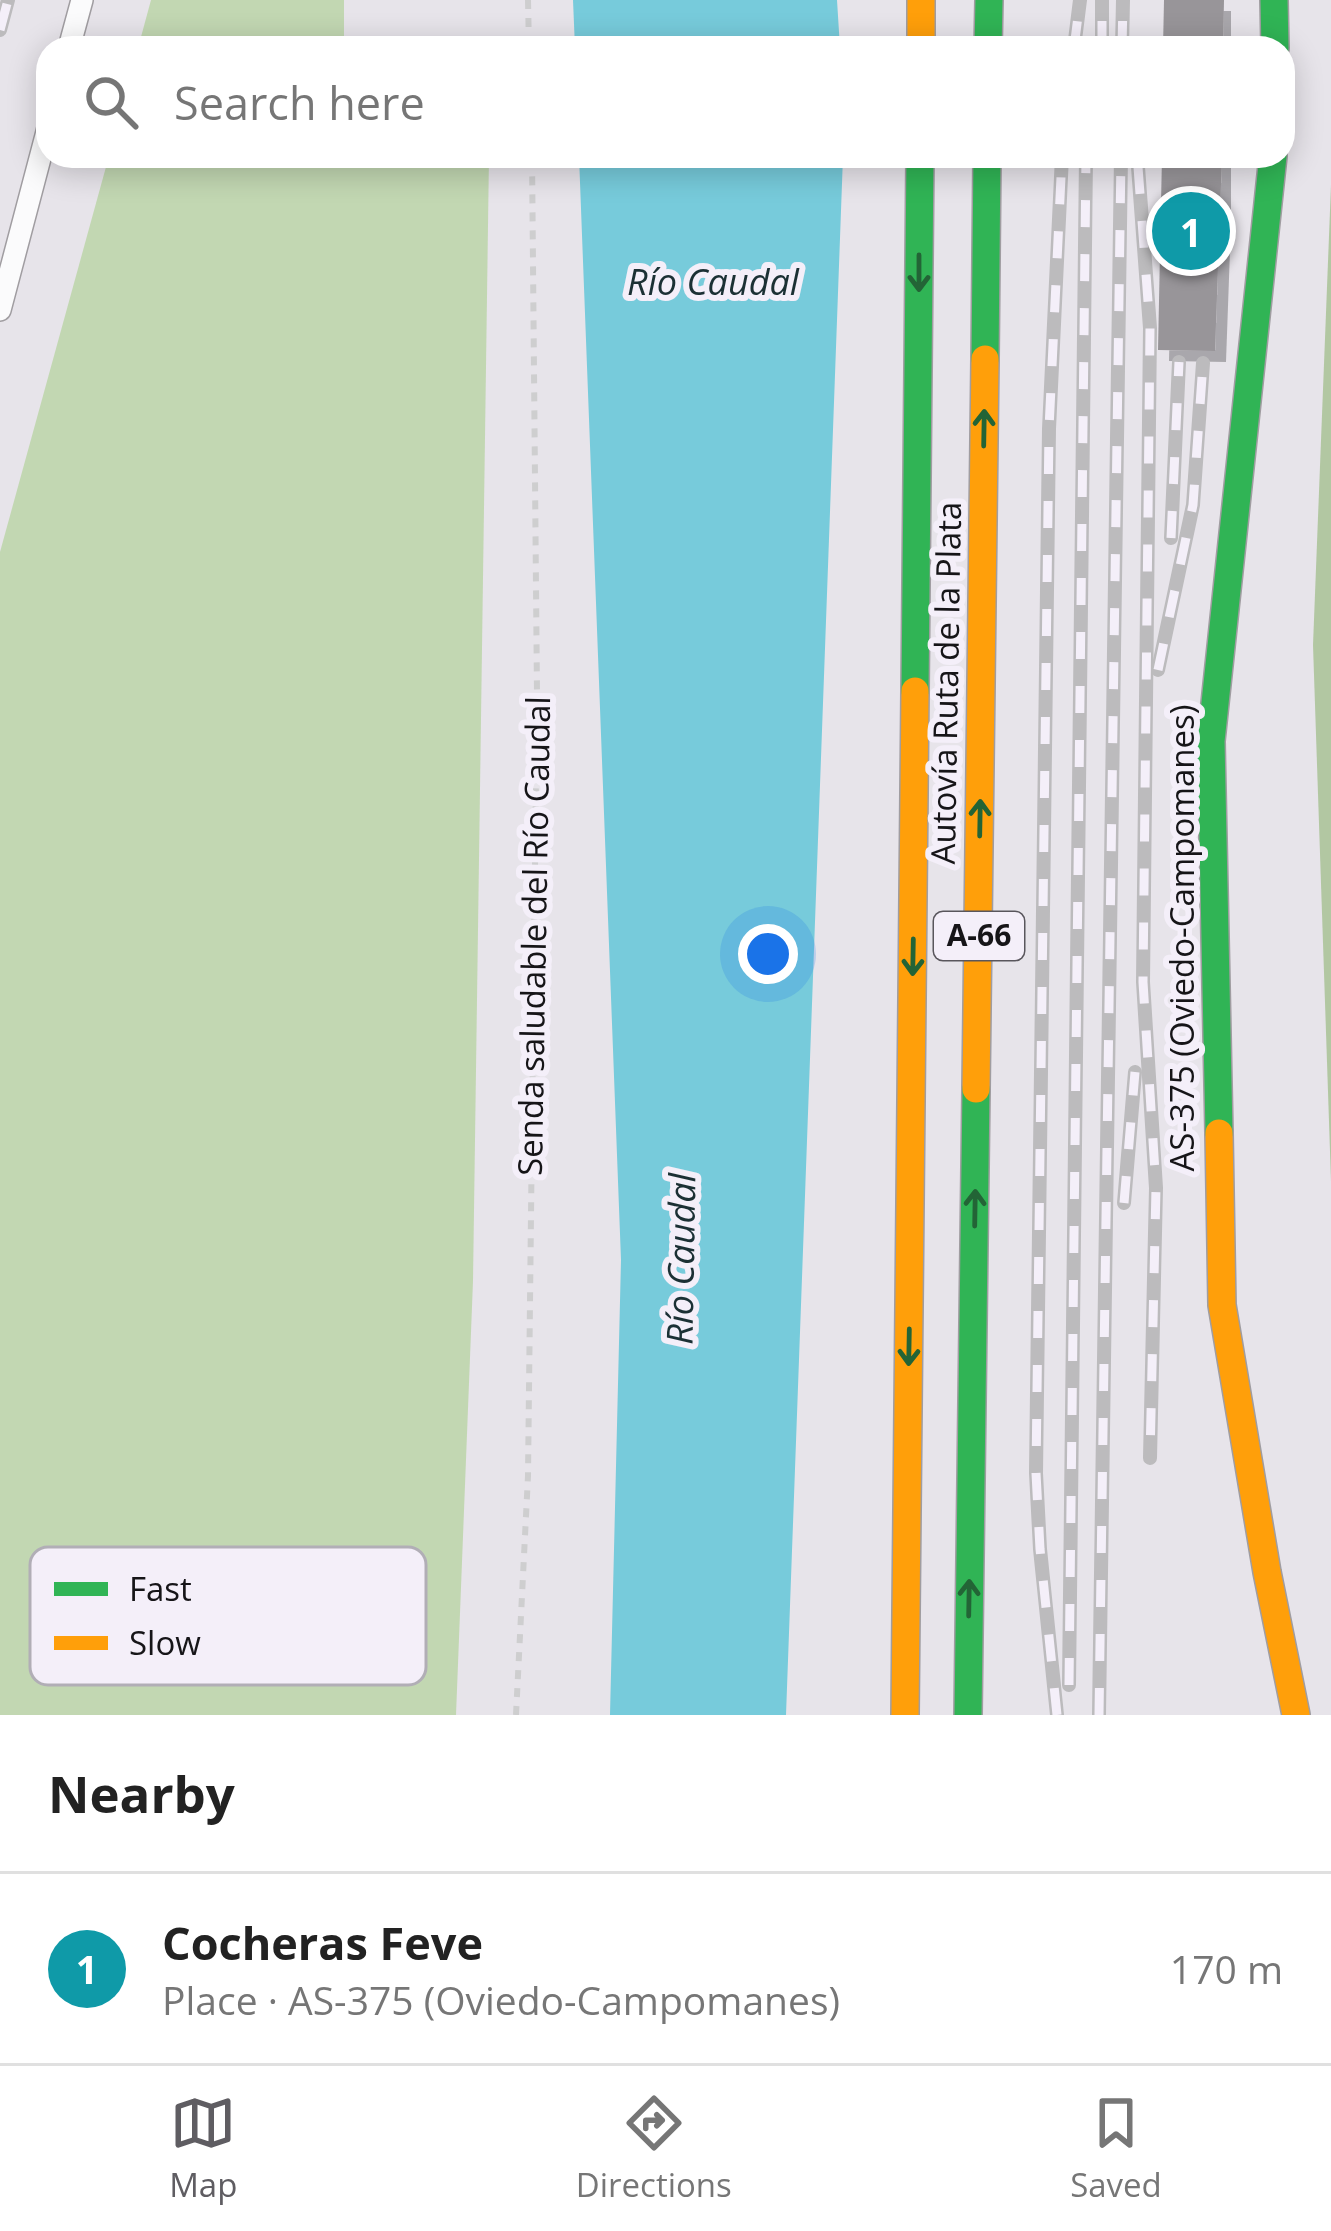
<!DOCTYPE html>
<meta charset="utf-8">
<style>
:root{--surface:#fff;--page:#f2f2f2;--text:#222;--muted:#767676;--line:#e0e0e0;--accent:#5f5d62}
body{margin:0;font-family:"Open Sans",sans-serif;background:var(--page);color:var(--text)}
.you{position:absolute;left:768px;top:954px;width:42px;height:42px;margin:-30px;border:9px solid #fff;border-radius:50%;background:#1a73e8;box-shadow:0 0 0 18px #1a73e833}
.badge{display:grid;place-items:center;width:78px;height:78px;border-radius:50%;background:var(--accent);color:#fff;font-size:39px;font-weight:700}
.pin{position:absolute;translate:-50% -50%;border:6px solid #fff;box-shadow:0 3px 12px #0006}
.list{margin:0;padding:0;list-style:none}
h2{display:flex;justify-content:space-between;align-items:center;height:156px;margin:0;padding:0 48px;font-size:51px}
h2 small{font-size:39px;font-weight:400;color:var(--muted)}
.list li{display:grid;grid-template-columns:78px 1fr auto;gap:36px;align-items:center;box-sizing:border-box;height:192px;padding:0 48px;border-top:3px solid var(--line)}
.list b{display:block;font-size:45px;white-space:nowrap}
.list p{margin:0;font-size:39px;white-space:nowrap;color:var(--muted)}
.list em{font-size:39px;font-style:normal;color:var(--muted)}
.icon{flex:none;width:66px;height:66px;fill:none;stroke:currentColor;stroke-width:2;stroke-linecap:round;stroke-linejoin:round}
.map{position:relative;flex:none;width:1331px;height:1715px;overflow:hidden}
.search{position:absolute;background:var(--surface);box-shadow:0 6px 30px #0003;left:36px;right:36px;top:36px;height:132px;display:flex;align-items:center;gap:30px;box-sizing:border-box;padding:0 42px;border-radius:36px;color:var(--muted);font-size:45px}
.sheet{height:348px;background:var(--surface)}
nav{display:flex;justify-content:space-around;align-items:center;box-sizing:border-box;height:168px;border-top:3px solid var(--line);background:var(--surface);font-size:33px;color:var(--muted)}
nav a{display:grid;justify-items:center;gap:6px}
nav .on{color:var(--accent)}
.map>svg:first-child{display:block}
.green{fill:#c2d7b2}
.forest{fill:#b2c7a2}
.water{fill:#77cbdb}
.building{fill:#989599;filter:url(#shadow)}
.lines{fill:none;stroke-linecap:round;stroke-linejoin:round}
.lane-casing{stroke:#a09da1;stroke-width:24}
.fast-casing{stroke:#a09da1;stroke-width:30}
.slow-casing{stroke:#a09da1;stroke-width:30}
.path{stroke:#cececf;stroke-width:6;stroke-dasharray:9 9;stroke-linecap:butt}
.lane{stroke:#fbfbfc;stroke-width:21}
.fast{stroke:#30b455;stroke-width:27}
.slow{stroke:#ff9f0a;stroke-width:27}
.rail-casing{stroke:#bcbbbd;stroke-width:14}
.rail{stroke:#f4eff9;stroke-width:9;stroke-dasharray:27;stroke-linecap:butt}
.oneway{stroke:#236436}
.labels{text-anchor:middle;stroke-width:12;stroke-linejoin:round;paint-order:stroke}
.shield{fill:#f4eff9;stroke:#59565c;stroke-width:3}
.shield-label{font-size:30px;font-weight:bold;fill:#161518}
.street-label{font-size:33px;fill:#161518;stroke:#f4eff9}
.water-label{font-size:36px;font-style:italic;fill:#1b3034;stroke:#f4eff9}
.key{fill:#f4eff9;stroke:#b1aeb6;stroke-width:3}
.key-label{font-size:33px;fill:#161518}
</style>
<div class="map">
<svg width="1331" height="1715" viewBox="0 0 1331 1715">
<defs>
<filter id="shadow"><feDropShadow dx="11" dy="11" stdDeviation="0" flood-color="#0004"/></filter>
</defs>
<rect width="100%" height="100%" fill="#e7e4ea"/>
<g class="green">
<path d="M 151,0 L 344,0 L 344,48 L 138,48 Z"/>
<path d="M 109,156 L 489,156 L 473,1281 L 456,1715 L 0,1715 L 0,552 Z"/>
</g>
<path class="forest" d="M 1331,185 L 1331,1181 L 1313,645 Z"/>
<g class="water">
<path d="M 573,0 L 837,0 L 840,48 L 575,48 Z"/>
<path d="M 579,156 L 843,156 L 786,1715 L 610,1715 L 621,1260 Z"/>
</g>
<g class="building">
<path d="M 1164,0 L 1224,0 L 1223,48 L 1163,48 Z"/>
<path d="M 1162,156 L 1222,156 L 1215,351 L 1158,350 Z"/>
</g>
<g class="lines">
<g class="lane-casing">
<g id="lane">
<path d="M 69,48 L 82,0"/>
<path d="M 0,310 L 48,128"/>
</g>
</g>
<g class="fast-casing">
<g id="fast">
<path d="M 1274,0 L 1275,48"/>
<path d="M 988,48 L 989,0"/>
<path d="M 985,359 L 987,156"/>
<path d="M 915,691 L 920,156"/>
<path d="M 1219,1133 L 1211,741 L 1273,156"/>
<path d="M 968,1715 L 976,1089"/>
</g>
</g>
<g class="slow-casing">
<g id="slow">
<path d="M 921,0 L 921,48"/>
<path d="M 976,1089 L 985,359"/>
<path d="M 1219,1133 L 1222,1305 L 1267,1572 L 1296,1715"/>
<path d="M 905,1715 L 915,691"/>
</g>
</g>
<g class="path">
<path d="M 528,0 L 529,48"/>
<path d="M 516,1715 L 528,1476 L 537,694 L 532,156"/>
</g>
<use href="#lane" class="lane"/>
<use href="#fast" class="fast"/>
<use href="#slow" class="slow"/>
<g class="rail-casing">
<g id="rail">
<path d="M 0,30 L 8,0"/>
<path d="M 1074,48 L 1080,0"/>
<path d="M 1102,48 L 1102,0"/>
<path d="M 1122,48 L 1123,0"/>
<path d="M 1138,167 L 1150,328 L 1143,982 L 1156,1188 L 1150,1458"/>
<path d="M 1171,538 L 1179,362"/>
<path d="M 1158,670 L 1193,505 L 1203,363"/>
<path d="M 1124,1203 L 1135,1072"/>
<path d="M 1069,1685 L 1086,156"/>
<path d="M 1057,1715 L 1040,1549 L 1036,1473 L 1049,429 L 1062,156"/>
<path d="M 1099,1715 L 1121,156"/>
</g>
</g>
<use href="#rail" class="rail"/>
</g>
<defs><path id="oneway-shaft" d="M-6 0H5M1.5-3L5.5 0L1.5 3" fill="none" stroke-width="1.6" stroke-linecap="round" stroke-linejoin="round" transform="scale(3)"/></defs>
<g class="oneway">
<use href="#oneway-shaft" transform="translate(919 273) rotate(90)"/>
<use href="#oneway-shaft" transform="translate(984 428) rotate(-89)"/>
<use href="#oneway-shaft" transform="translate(980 818) rotate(-89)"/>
<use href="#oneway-shaft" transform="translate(913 957) rotate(91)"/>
<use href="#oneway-shaft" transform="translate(975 1208) rotate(-89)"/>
<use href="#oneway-shaft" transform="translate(909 1347) rotate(91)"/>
<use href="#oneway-shaft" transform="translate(969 1598) rotate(-89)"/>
</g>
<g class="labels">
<rect class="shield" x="934" y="912" width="90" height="48" rx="9"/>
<g class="shield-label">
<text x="979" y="946">A-66</text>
</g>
<g class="street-label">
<text transform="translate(946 683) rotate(-89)" y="12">Autovía Ruta de la Plata</text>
<text transform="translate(534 936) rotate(-89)" y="12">Senda saludable del Río Caudal</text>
<text transform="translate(1182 938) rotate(-90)" y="12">AS-375 (Oviedo-Campomanes)</text>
</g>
<g class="water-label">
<text x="713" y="295">Río Caudal</text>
<text transform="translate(681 1259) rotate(-89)" y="13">Río Caudal</text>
</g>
</g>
<rect x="30" y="1547" width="396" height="138" rx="18" class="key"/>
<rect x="54" y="1582" width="54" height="14" fill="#30b455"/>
<rect x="54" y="1636" width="54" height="14" fill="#ff9f0a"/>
<g class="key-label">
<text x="129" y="1601">Fast</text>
<text x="129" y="1655">Slow</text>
</g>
</svg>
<div class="you"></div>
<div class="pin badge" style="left:1191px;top:231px;background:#0f9aa8">1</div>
<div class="search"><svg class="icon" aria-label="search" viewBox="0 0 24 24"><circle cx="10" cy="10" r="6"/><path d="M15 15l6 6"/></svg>Search here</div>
</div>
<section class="sheet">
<h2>Nearby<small></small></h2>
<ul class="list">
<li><span class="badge" style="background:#0f9aa8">1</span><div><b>Cocheras Feve</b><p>Place · AS-375 (Oviedo-Campomanes)</p></div><em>170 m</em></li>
</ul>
</section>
<nav>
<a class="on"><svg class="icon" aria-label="map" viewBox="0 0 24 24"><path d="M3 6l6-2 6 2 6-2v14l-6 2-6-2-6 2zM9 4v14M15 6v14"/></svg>Map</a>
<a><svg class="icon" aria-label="directions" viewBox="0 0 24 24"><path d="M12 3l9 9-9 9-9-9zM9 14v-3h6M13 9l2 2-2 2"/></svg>Directions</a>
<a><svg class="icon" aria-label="saved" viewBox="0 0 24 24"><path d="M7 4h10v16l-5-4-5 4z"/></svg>Saved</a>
</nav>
